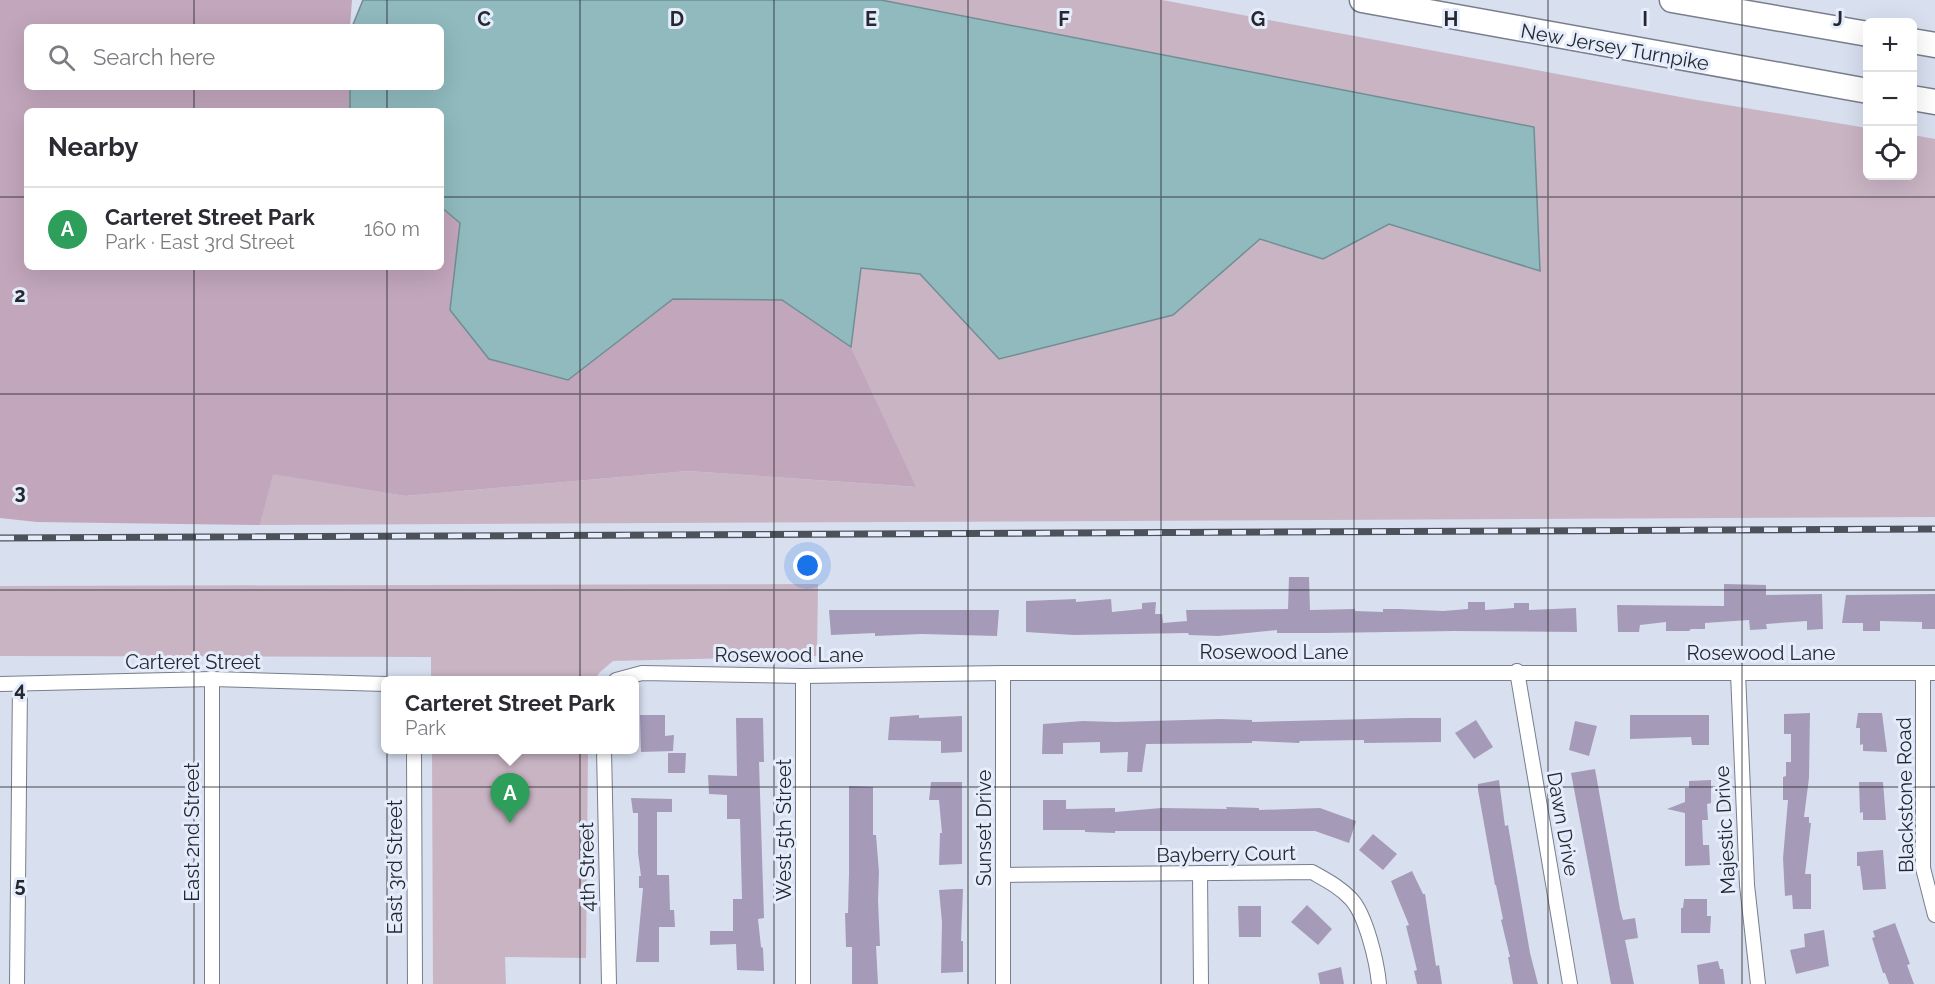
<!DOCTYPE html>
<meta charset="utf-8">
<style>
:root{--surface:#fff;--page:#f2f2f3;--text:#2b2b33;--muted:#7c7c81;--line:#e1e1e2;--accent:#925e11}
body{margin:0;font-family:Raleway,sans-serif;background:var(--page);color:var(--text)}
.controls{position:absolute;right:18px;top:18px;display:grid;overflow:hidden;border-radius:9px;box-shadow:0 6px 24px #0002}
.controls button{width:54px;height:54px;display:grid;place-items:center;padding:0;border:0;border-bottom:2px solid var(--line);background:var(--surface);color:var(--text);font:30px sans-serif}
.you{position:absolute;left:808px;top:566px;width:21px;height:21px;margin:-15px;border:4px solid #fff;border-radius:50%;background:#1a73e8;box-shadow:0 0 0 9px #1a73e833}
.badge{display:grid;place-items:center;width:39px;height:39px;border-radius:50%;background:var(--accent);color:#fff;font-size:20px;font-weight:700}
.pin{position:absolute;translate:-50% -50px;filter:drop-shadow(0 2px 3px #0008)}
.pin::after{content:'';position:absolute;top:32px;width:21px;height:18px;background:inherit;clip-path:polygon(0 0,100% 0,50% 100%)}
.popup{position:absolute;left:381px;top:676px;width:258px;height:78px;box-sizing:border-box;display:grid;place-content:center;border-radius:9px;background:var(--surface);filter:drop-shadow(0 2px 4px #0005);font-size:20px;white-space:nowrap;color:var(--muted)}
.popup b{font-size:22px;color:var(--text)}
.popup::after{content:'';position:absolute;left:50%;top:100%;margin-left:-12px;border:12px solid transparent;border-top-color:var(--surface)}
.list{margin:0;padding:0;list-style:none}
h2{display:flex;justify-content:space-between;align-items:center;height:78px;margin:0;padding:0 24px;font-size:26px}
h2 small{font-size:20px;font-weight:400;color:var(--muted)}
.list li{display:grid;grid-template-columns:39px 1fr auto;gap:18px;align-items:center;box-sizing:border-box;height:84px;padding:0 24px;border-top:2px solid var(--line)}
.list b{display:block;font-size:22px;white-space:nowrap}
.list p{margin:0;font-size:20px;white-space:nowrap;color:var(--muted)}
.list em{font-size:20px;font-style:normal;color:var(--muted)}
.icon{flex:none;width:33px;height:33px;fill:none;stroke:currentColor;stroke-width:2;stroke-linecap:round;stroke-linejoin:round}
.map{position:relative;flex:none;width:1935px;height:984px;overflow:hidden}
.search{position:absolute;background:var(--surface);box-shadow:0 6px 24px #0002;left:24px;top:24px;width:420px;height:66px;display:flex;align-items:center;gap:15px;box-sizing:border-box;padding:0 21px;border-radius:9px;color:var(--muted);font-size:22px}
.panel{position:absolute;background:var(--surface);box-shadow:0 6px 24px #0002;left:24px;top:108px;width:420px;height:162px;border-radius:9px}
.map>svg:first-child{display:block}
.green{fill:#c9b4c4}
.forest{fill:#c2a6bc}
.water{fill:#90babe;stroke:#708e93;stroke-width:1.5}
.building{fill:#a59bb9}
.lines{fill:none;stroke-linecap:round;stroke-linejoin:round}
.minor-casing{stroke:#797e8d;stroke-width:16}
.motorway-casing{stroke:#797e8d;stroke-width:27}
.minor{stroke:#fff;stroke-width:14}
.motorway{stroke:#fff;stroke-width:24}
.rail-casing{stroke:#4d5159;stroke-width:7}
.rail{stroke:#e5ecfc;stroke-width:4.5;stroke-dasharray:14;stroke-linecap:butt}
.grid{fill:none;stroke:#25282e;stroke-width:1.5;stroke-opacity:0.55}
.labels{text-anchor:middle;stroke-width:6;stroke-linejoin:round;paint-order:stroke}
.street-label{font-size:20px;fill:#25282e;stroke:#e5ecfc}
.grid-label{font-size:20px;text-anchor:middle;font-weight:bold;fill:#25282e;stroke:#e5ecfc;stroke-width:6;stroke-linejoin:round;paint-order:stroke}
</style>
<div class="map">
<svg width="1935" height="984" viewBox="0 0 1935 984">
<rect width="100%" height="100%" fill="#d8dfef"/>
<g class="green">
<path d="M 881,0 L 1162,0 L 1691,99 L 1867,128 L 1868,176 L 1912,176 L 1913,135 L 1935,139 L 1935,517 L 260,525 L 272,473 L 405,496 L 688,471 L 915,487 L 851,347 L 861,268 L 920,274 L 1000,359 L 1173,315 L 1260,239 L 1323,259 L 1389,224 L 1540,270 L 1533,127 Z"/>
<path d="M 818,584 L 817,656 L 613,661 L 600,672 L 594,680 L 431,680 L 431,657 L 0,656 L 0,586 Z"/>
<path d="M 432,750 L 588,750 L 586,958 L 505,957 L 506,984 L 433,984 Z"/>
</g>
<path class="forest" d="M 0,0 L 352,0 L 350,27 L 27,27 L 27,87 L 350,87 L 350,111 L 27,111 L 27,267 L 441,267 L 441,207 L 460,223 L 450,310 L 568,380 L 673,299 L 782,300 L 851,347 L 916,487 L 688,471 L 405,496 L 273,474 L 260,525 L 37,522 L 0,518 Z"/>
<path class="water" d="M 363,0 L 881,0 L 1534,127 L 1540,271 L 1389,224 L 1323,259 L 1260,239 L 1173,315 L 999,359 L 920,274 L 861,268 L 851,347 L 782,300 L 673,299 L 568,380 L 489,359 L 450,310 L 460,223 L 441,207 L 441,111 L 350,111 L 350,87 L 441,87 L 441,27 L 352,27 Z"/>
<g class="building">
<path d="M 1289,577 L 1309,577 L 1310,610 L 1355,609 L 1355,611 L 1383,612 L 1383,609 L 1399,609 L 1443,611 L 1468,609 L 1468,602 L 1485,602 L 1485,610 L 1514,608 L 1514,603 L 1529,603 L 1529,610 L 1576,608 L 1577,632 L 1454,631 L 1324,633 L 1277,633 L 1277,630 L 1218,636 L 1189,635 L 1188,633 L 1074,635 L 1026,632 L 1026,601 L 1076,599 L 1076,602 L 1111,599 L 1112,612 L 1142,609 L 1142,603 L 1156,602 L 1155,614 L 1162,614 L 1163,623 L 1187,621 L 1186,610 L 1288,609 Z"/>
<path d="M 1724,584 L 1766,585 L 1766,595 L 1822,594 L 1823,629 L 1807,630 L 1807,621 L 1766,624 L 1767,629 L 1750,630 L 1749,620 L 1705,623 L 1705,629 L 1691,629 L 1689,631 L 1666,631 L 1666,622 L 1640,625 L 1639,632 L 1618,632 L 1617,605 L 1724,606 Z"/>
<path d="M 1935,594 L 1935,629 L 1922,629 L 1922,622 L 1880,621 L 1880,631 L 1863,631 L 1863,623 L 1842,623 L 1846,595 Z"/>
<path d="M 829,610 L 999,610 L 997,636 L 922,634 L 875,636 L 875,633 L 831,635 Z"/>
<path d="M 1810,713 L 1809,778 L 1804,817 L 1809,817 L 1809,823 L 1811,823 L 1805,874 L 1811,874 L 1811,909 L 1793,909 L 1792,895 L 1785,896 L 1783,858 L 1788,800 L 1783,800 L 1783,777 L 1786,776 L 1786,762 L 1791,762 L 1791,734 L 1784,734 L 1784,714 Z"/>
<path d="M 1858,713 L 1882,713 L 1887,752 L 1863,751 L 1863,744 L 1860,745 L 1860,728 L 1856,728 Z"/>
<path d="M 640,715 L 665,715 L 665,736 L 674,735 L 673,751 L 641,752 Z"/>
<path d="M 919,715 L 919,718 L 962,716 L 962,752 L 941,753 L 941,741 L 888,740 L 890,717 Z"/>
<path d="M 1630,715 L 1709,715 L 1709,745 L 1692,745 L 1691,737 L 1630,739 Z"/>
<path d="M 736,718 L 763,718 L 764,762 L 759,762 L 764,918 L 758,919 L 761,947 L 763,948 L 764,971 L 737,970 L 736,944 L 710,945 L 710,931 L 733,931 L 733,899 L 742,899 L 740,819 L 727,819 L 727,795 L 709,794 L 708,775 L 737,776 Z"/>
<path d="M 1409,718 L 1441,718 L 1441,742 L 1364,743 L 1364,740 L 1300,741 L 1299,743 L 1252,741 L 1252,743 L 1146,744 L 1142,772 L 1127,772 L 1128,752 L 1100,753 L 1100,742 L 1063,743 L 1063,754 L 1042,754 L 1043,724 L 1083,721 L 1115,722 L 1221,719 L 1252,720 L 1252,722 Z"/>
<path d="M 1476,720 L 1493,747 L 1474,759 L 1455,733 Z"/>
<path d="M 1575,721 L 1597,726 L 1589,756 L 1569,750 Z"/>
<path d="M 668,753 L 686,753 L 685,773 L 668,773 Z"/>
<path d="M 1595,769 L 1620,909 L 1623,920 L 1635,918 L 1638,938 L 1625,940 L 1634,984 L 1611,984 L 1571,773 Z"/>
<path d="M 1499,780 L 1505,826 L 1508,825 L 1530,953 L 1538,984 L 1513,984 L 1508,957 L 1510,957 L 1501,920 L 1503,919 L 1496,885 L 1495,885 L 1478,790 L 1478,784 Z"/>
<path d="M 1711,780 L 1711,803 L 1707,804 L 1708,820 L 1702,820 L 1703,845 L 1709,845 L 1710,865 L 1685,866 L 1685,813 L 1667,809 L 1685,802 L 1685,788 L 1689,788 L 1689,781 Z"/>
<path d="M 931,782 L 962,782 L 962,864 L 939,865 L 940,833 L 942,833 L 939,800 L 929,800 Z"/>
<path d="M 1859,782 L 1883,782 L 1886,820 L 1863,820 L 1863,812 L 1860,813 Z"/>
<path d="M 849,786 L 873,787 L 873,835 L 876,835 L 879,872 L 878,900 L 880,946 L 876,946 L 878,984 L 852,984 L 852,947 L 846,947 L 845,913 L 848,913 L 849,873 Z"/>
<path d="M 631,798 L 672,799 L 672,812 L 657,812 L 657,875 L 669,875 L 670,910 L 674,910 L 675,927 L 659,927 L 659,962 L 636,962 L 643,888 L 639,888 L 639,876 L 641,876 L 638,853 L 638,813 L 633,813 Z"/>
<path d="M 1043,800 L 1066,800 L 1066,809 L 1115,808 L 1115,812 L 1161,808 L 1227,809 L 1226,807 L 1259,808 L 1259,810 L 1320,808 L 1356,821 L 1349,843 L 1315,831 L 1115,831 L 1115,833 L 1085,832 L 1085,830 L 1043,830 Z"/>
<path d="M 1373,834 L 1397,854 L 1383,870 L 1359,850 Z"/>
<path d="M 1883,850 L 1886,889 L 1863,890 L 1860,866 L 1857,866 L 1857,852 Z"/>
<path d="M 1412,871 L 1423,894 L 1425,894 L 1436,966 L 1439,965 L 1442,984 L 1417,984 L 1414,971 L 1417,970 L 1406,926 L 1409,925 L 1391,881 Z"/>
<path d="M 956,889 L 963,889 L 961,941 L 963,941 L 963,972 L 941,973 L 942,922 L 939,890 Z"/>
<path d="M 1684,899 L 1707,899 L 1707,916 L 1711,916 L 1710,933 L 1681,933 L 1681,908 L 1683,908 Z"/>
<path d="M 1307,905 L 1332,929 L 1318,945 L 1291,922 Z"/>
<path d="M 1238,906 L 1261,906 L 1261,937 L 1239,937 Z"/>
<path d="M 1895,923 L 1910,964 L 1907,965 L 1914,984 L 1889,984 L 1885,973 L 1883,973 L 1872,938 L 1875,937 L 1873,931 Z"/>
<path d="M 1824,930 L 1829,966 L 1796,974 L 1790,950 L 1805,947 L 1804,934 Z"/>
<path d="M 1718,961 L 1720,969 L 1723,969 L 1725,984 L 1699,984 L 1697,965 Z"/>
<path d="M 1341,967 L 1344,984 L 1320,984 L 1318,973 Z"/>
</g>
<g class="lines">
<g class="minor-casing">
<g id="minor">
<path d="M 1517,671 L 1570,984"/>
<path d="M 1738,673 L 1747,885 L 1758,984"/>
<path d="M 1923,673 L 1923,868 L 1935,915"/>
<path d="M 803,676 L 803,984"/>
<path d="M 212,679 L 212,984"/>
<path d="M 616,680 L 642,673 L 803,676 L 1003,673 L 1935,673"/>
<path d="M 0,684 L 212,679 L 386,684"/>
<path d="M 414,750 L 415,984"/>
<path d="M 604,750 L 609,984"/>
<path d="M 1200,873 L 1201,984"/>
<path d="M 1003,875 L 1312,872 C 1326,880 1340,887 1351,899 C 1366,915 1377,962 1379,984"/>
<path d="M 17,984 L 20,684"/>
<path d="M 1003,984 L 1003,673"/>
</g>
</g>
<g class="motorway-casing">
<g id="motorway">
<path d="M 1362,0 L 1868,91"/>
<path d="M 1672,0 L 1868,34"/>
<path d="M 1912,41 L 1935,45"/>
<path d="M 1912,98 L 1935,102"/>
</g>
</g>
<use href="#minor" class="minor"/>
<use href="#motorway" class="motorway"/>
<g class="rail-casing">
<path id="rail" d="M 0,538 L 1935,529"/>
</g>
<use href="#rail" class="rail"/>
</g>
<path class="grid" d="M 194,0 L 194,27M 387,0 L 387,27M 580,0 L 580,984M 774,0 L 774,984M 968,0 L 968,984M 1161,0 L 1161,984M 1354,0 L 1354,984M 1548,0 L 1548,984M 1742,0 L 1742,984M 194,87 L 194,111M 387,87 L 387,111M 0,197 L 27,197M 441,197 L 1935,197M 194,267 L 194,984M 387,267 L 387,984M 0,394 L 1935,394M 0,590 L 1935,590M 0,787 L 1935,787"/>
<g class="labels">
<g class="street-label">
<text transform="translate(1615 47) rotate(10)" y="7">New Jersey Turnpike</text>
<text x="1274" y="659">Rosewood Lane</text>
<text x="1761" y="660">Rosewood Lane</text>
<text x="789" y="662">Rosewood Lane</text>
<text x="193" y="669">Carteret Street</text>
<text transform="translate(1905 795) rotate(-91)" y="7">Blackstone Road</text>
<text transform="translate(1563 824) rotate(80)" y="7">Dawn Drive</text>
<text transform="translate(984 828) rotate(-90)" y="7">Sunset Drive</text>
<text transform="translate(784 830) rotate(-90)" y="7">West 5th Street</text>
<text transform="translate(1725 830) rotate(-93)" y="7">Majestic Drive</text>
<text transform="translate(192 832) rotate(-90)" y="7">East 2nd Street</text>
<text transform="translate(1226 854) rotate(-1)" y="7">Bayberry Court</text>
<text transform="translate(395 867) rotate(-90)" y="7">East 3rd Street</text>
<text transform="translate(587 867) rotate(-91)" y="7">4th Street</text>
</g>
</g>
<g class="grid-label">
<text x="484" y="26">C</text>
<text x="677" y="26">D</text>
<text x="871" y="26">E</text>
<text x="1064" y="26">F</text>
<text x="1258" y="26">G</text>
<text x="1451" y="26">H</text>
<text x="1645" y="26">I</text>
<text x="1838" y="26">J</text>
<text x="20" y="302">2</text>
<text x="20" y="499">3</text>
<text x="20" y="696">4</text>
<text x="20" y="892">5</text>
</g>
</svg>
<div class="controls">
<button>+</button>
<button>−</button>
<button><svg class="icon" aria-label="locate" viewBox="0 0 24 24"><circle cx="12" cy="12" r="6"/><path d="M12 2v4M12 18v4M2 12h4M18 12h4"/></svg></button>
</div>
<div class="you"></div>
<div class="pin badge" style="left:510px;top:823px;background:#2e9e5b">A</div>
<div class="popup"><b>Carteret Street Park</b>Park</div>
<div class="search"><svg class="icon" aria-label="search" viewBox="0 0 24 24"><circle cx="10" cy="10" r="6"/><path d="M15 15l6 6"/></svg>Search here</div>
<section class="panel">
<h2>Nearby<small></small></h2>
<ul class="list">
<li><span class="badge" style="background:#2e9e5b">A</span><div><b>Carteret Street Park</b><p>Park · East 3rd Street</p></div><em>160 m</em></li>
</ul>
</section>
</div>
